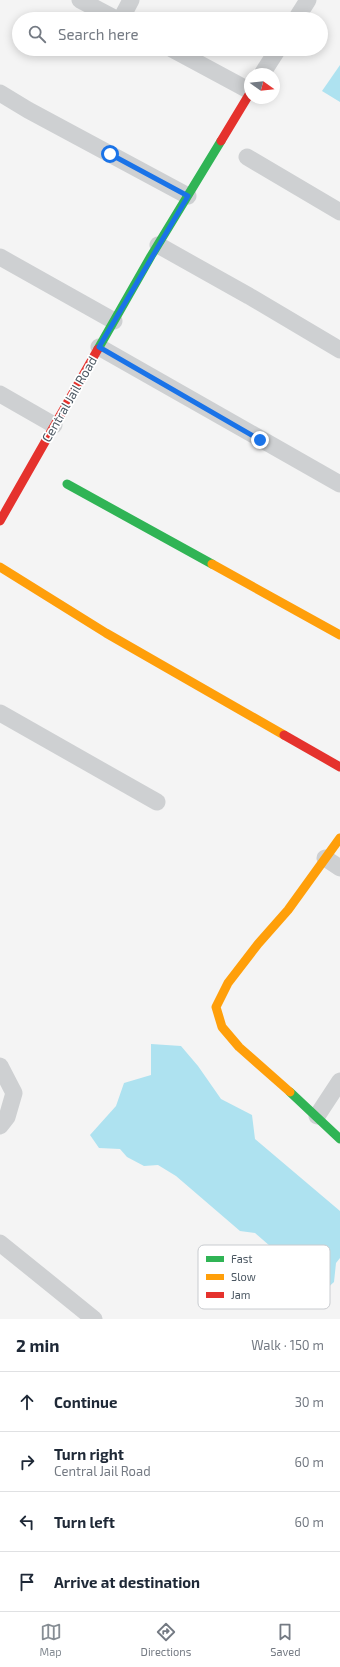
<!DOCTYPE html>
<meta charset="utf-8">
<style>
:root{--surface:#fff;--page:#f6f6f7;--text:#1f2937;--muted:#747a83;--line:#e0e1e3;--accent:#868d94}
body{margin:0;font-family:"Exo 2",sans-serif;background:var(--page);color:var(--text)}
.compass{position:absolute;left:244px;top:68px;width:36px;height:36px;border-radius:50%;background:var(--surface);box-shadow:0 2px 10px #0003;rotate:105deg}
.stop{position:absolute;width:12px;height:12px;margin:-9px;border:3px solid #1a73e8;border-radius:50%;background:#fff}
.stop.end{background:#1a73e8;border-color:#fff;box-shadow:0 1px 4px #0008}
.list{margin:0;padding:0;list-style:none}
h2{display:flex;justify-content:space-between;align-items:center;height:52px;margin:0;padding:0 16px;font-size:17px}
h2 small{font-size:13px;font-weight:400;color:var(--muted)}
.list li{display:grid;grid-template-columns:26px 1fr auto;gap:12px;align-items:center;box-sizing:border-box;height:60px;padding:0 16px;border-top:1px solid var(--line)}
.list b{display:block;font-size:15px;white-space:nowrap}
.list p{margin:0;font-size:13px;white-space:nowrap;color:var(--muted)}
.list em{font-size:13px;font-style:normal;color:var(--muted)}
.icon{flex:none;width:22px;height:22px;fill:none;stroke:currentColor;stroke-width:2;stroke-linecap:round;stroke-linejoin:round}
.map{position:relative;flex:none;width:340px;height:1319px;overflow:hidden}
.search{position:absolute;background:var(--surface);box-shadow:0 2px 10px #0003;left:12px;right:12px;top:12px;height:44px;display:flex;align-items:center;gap:10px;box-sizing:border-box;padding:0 14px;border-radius:22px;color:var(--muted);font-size:15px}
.sheet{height:292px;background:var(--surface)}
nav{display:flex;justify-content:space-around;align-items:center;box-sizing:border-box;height:56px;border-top:1px solid var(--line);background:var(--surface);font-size:11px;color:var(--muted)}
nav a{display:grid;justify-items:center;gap:2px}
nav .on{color:var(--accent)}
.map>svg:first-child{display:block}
.water{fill:#aee2f0}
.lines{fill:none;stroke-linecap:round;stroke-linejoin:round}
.street{stroke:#ced0d2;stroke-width:17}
.fast{stroke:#30b455;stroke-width:9}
.slow{stroke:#ff9f0a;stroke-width:9}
.jam{stroke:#e5322d;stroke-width:9}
.route{stroke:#1a73e8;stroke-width:5}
.labels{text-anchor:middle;stroke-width:3.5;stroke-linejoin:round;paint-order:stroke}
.street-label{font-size:13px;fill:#4a5661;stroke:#fff}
.key{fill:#fff;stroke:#c9ccd0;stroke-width:1}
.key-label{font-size:11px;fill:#4a5661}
</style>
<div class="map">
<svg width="340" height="1319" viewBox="0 0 340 1319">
<rect width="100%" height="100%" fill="#f4f4f4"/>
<g class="water">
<path d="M 340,65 L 340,102 L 322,91 Z"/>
<path d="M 151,1044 L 181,1046 L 198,1066 L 221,1099 L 252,1115 L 255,1139 L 340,1211 L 340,1258 L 336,1263 L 334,1282 L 323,1292 L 255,1233 L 240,1231 L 176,1176 L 158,1165 L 144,1166 L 127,1157 L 120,1149 L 99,1148 L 90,1135 L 116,1106 L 124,1083 L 151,1075 Z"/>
</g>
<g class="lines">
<g class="street">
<path d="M 80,0 L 116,19"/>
<path d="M 121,19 L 131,0"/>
<path d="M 296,19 L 308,0"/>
<path d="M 172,49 L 250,91"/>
<path d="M 262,74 L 278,49"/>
<path d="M 0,93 L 28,110 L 188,196"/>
<path d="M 247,157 L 340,212"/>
<path d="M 158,245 L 249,296 L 340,350"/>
<path d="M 0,257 L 114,321"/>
<path d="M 99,347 L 340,484"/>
<path d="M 0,394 L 54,425"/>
<path d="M 0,713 L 157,802"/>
<path d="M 325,858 L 340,868"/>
<path d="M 0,1066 L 14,1093 L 7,1117 L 0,1126"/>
<path d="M 317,1116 L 340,1081"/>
<path d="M 0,1243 L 94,1319"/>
</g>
<g class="fast">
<path d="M 98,349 L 151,256 L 221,141"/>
<path d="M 67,484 L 212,564"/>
<path d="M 290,1092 L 340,1139"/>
</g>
<g class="slow">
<path d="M 212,564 L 340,635"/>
<path d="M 0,567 L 106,633 L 284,735"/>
<path d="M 290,1092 L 239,1047 L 222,1027 L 216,1007 L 228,983 L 258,944 L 288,910 L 340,838"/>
</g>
<g class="jam">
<path d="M 221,141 L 250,93"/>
<path d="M 0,521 L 98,349"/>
<path d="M 284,735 L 340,767"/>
</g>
</g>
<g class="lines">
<path class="route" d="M 110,154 L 188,196 L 99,347 L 260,440"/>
</g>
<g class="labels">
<g class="street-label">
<text transform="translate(69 399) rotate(-60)" y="5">Central Jail Road</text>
</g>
</g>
<rect x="198" y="1245" width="132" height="64" rx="6" class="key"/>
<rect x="206" y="1256" width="18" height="6" fill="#30b455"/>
<rect x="206" y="1274" width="18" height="6" fill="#ff9f0a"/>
<rect x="206" y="1292" width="18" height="6" fill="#e5322d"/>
<g class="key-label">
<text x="231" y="1263">Fast</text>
<text x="231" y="1281">Slow</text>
<text x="231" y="1299">Jam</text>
</g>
</svg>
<svg class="compass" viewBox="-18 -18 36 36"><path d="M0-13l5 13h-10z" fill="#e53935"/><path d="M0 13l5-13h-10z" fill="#747a83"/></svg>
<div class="stop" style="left:110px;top:154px"></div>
<div class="stop end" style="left:260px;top:440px"></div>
<div class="search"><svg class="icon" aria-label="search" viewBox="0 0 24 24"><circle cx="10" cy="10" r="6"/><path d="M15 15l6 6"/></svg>Search here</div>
</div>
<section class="sheet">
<h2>2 min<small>Walk · 150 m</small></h2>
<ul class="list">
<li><svg class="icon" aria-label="ahead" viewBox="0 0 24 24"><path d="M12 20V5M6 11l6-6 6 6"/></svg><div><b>Continue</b></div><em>30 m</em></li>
<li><svg class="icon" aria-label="right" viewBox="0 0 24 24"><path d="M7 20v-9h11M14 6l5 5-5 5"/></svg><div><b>Turn right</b><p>Central Jail Road</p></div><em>60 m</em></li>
<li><svg class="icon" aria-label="left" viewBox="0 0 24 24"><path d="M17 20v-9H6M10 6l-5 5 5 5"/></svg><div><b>Turn left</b></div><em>60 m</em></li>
<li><svg class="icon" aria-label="arrive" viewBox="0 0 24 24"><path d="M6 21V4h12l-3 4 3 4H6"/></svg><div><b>Arrive at destination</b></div></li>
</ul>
</section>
<nav>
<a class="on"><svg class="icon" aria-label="map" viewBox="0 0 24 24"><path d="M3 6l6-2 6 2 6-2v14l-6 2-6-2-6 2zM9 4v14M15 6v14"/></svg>Map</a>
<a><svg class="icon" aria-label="directions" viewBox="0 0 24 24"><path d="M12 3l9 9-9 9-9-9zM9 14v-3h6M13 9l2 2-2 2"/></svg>Directions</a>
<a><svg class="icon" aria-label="saved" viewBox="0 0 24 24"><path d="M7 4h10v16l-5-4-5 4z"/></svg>Saved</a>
</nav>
